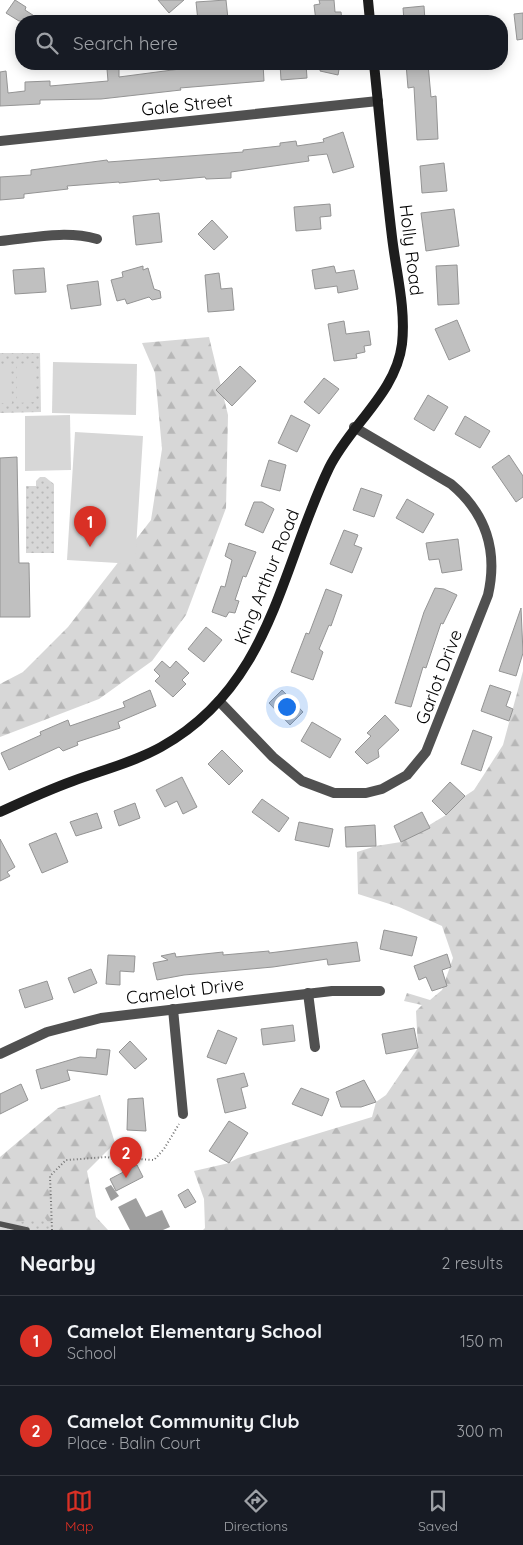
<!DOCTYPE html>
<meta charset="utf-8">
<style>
:root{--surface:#171b24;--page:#20242c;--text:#f1f3f6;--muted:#9ea1a6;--line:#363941;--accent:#d93025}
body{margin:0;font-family:Quicksand,sans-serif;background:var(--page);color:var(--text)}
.you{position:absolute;left:286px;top:706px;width:18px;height:18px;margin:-12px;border:4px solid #fff;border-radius:50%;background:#1a73e8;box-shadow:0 0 0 8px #1a73e833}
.badge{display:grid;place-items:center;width:32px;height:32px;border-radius:50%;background:var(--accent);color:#fff;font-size:16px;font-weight:700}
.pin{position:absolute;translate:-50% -41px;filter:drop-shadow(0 1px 2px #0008)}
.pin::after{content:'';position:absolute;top:26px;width:18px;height:15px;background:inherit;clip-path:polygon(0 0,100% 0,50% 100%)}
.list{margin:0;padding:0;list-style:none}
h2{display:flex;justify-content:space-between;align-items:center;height:65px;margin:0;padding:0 20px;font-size:21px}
h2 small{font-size:16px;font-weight:400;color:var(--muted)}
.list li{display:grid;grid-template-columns:32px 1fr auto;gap:15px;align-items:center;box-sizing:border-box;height:90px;padding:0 20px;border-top:1px solid var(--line)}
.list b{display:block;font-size:19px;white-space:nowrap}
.list p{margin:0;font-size:16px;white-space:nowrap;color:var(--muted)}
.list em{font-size:16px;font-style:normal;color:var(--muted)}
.icon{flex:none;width:28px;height:28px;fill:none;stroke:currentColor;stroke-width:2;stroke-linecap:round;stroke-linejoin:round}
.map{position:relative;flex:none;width:523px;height:1230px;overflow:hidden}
.search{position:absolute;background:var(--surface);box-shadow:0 2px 12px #0003;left:15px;right:15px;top:15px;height:55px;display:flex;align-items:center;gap:12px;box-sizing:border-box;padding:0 18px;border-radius:20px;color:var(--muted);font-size:19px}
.sheet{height:245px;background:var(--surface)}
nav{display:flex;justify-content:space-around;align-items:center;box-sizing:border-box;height:70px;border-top:1px solid var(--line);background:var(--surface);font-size:14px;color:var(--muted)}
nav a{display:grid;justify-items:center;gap:2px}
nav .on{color:var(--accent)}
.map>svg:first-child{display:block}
.forest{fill:url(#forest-firs)}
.park{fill:url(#park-dots)}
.garden{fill:#d7d7d7}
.water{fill:#9e9e9e}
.building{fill:#c0c0c0;stroke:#949494}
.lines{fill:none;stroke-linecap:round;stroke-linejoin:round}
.path{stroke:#727272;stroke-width:2;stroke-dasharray:1 2.5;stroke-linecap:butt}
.lane{stroke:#505050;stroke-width:5.5}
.street{stroke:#505050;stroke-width:10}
.secondary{stroke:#1d1d1d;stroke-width:10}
.labels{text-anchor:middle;stroke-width:4;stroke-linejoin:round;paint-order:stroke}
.street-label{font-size:18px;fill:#000;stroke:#fff}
</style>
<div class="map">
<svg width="523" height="1230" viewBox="0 0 523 1230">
<defs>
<pattern id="forest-firs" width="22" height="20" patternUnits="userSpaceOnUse" patternTransform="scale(1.25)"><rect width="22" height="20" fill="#d7d7d7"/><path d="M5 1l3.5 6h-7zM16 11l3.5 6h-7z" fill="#b7b7b7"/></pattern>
<pattern id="park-dots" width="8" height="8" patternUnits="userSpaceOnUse" patternTransform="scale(1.25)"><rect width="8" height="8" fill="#d7d7d7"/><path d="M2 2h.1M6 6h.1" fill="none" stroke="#b7b7b7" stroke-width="1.8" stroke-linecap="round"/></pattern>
</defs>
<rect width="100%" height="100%" fill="#fff"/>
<g class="forest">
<path d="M 209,337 L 228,415 L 226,508 L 186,615 L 152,661 L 99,699 L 0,737 L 0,684 L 23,672 L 68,627 L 151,520 L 162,449 L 155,373 L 142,343 Z"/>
<path d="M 523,671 L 523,1230 L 203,1230 L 205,1228 L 204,1199 L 194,1171 L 229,1163 L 238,1158 L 372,1117 L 376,1102 L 386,1095 L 418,1048 L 416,1011 L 422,1005 L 404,1001 L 407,993 L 430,1000 L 442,990 L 453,958 L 442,926 L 399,907 L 358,894 L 357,852 L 376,846 L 401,842 L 446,815 L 465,796 L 474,790 L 503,745 Z"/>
<path d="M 100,1095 L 115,1143 L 87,1171 L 96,1217 L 108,1230 L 0,1230 L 0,1157 L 58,1108 Z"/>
</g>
<g class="park">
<path d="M 0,353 L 40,353 L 41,412 L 0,413 Z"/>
<path d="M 40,477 L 45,477 L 54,484 L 54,553 L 26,553 L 26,486 L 36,486 L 36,481 Z"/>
<path d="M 45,1218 L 54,1230 L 0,1230 L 0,1226 Z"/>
</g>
<g class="garden">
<path d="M 53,362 L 137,364 L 136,415 L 52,413 Z"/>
<path d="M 35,363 L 36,402 L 17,403 L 17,364 Z"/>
<path d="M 0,364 L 11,364 L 12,403 L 0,403 Z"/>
<path d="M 70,415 L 71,470 L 25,471 L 25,416 Z"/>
<path d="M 75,432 L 143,436 L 135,564 L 67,560 Z"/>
</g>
<g class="water">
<path d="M 111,1185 L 119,1196 L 111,1201 L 105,1188 Z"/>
<path d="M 136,1198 L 146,1217 L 162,1210 L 170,1227 L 163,1230 L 130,1230 L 118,1207 Z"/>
</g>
<g class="building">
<path d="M 15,0 L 26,7 L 25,10 L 42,21 L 19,21 L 6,13 Z"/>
<path d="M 158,0 L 184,0 L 169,13 Z"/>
<path d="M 226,0 L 228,19 L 198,21 L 196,2 Z"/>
<path d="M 319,0 L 334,0 L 335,12 L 341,12 L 342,21 L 316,21 L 314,5 L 320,4 Z"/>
<path d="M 424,6 L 425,21 L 404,21 L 403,8 Z"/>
<path d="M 523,13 L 523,39 L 517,40 L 514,14 Z"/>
<path d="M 218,64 L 263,64 L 264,81 L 180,88 L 181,90 L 101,99 L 40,100 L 40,104 L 0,106 L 0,72 L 6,71 L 8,93 L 25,91 L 25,82 L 50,81 L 50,86 L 108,81 L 107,69 L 119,69 L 119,77 Z"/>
<path d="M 280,64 L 306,64 L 307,78 L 281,80 Z"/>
<path d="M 321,64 L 340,64 L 338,75 L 320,71 Z"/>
<path d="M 406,64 L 428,64 L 431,97 L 436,96 L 438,139 L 417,140 L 414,87 L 408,88 Z"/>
<path d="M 343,132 L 354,167 L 333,173 L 327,154 L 308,156 L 309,161 L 231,172 L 231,178 L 206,179 L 205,177 L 160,181 L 159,179 L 119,183 L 119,182 L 67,186 L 68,189 L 24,194 L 24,198 L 0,200 L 0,177 L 31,175 L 31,170 L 107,160 L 108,162 L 243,152 L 243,150 L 280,146 L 280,143 L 296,141 L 297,146 L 324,142 L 323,139 Z"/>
<path d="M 444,163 L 447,191 L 422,193 L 420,166 Z"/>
<path d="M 330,204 L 331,216 L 320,217 L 321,229 L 296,231 L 294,207 Z"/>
<path d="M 454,209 L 459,246 L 426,251 L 421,213 Z"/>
<path d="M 159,213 L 162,242 L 136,245 L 133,216 Z"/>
<path d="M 212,220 L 228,237 L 214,250 L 198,234 Z"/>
<path d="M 457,265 L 459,304 L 438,305 L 436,266 Z"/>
<path d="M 143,266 L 143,270 L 148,268 L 154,289 L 160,291 L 161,298 L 152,300 L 149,297 L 127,304 L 125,299 L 117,301 L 111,280 L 123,277 L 122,272 Z"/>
<path d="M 334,266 L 336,273 L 354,270 L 358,289 L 338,293 L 337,286 L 315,289 L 312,270 Z"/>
<path d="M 44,268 L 46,292 L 15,294 L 13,270 Z"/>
<path d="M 219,273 L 221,289 L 232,288 L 234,310 L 208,312 L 205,275 Z"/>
<path d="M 98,281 L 101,305 L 71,309 L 67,285 Z"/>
<path d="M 457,320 L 470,351 L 449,360 L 435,329 Z"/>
<path d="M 344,321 L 346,334 L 369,331 L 371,345 L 364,346 L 365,352 L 356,354 L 357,358 L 334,361 L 328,324 Z"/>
<path d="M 240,366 L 256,381 L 232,406 L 216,390 Z"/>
<path d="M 324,378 L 339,389 L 319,414 L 304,402 Z"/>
<path d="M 428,395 L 448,407 L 434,431 L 414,419 Z"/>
<path d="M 291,415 L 310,425 L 297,452 L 278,443 Z"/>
<path d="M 465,416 L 490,431 L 480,448 L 455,434 Z"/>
<path d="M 509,455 L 523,476 L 523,497 L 516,502 L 492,467 Z"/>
<path d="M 17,457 L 19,563 L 29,563 L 30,617 L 0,617 L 0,458 Z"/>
<path d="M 269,460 L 286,465 L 280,491 L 261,486 Z"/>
<path d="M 361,488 L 382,495 L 374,517 L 353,510 Z"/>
<path d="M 407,499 L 434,514 L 423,533 L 396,518 Z"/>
<path d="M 254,502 L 262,502 L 274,509 L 263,533 L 245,525 Z"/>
<path d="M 344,530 L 358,535 L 354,545 L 362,548 L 352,573 L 330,564 Z"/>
<path d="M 458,539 L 462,570 L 442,573 L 439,559 L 429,560 L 426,543 Z"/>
<path d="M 229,543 L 256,552 L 246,577 L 243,576 L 235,600 L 239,601 L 235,613 L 229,612 L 226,617 L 212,612 L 221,586 L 225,587 L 232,560 L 225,556 Z"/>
<path d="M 435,588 L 444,589 L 457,595 L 443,624 L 441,623 L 426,668 L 423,667 L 411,707 L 395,703 L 424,612 Z"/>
<path d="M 326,589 L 342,595 L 331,626 L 329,625 L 319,649 L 323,652 L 313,680 L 291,672 L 306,633 L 309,634 Z"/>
<path d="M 521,608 L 523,653 L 516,676 L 499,671 Z"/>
<path d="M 206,627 L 222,640 L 204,662 L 188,649 Z"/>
<path d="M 162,661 L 170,668 L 176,661 L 189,673 L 182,680 L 186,684 L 173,697 L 155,681 L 160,676 L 154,670 Z"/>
<path d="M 490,685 L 511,692 L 506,706 L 513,709 L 509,721 L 481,711 Z"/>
<path d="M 150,690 L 156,706 L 118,722 L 120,728 L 77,742 L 78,745 L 63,751 L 59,747 L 9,770 L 1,753 L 41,735 L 40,732 L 68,720 L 70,726 L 125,707 L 123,702 Z"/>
<path d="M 282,690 L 303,712 L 290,725 L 269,703 Z"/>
<path d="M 385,715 L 399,730 L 378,750 L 379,757 L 367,764 L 355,752 L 371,736 L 367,733 Z"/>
<path d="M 312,722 L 341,739 L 330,758 L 301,741 Z"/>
<path d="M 473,730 L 492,737 L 481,771 L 461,764 Z"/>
<path d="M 222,750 L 243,771 L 229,785 L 208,764 Z"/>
<path d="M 182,777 L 197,807 L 183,814 L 177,801 L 165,807 L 156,790 Z"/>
<path d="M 450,782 L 465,796 L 446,815 L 432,801 Z"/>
<path d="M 262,799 L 289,818 L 279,832 L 252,812 Z"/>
<path d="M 135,803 L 140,818 L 119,826 L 114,811 Z"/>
<path d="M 422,812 L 430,828 L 401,842 L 394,826 Z"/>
<path d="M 97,813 L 102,828 L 76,836 L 70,822 Z"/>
<path d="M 299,822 L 333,829 L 329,847 L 295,840 Z"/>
<path d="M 375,825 L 376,846 L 346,847 L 345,827 Z"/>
<path d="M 56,833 L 68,862 L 42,873 L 29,844 Z"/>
<path d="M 0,839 L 15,867 L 7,872 L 10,876 L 0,881 Z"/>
<path d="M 384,930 L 417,937 L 412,956 L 380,949 Z"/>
<path d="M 357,942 L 360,961 L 328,965 L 327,959 L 273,967 L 184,975 L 157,980 L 153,963 L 168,960 L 161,956 L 175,953 L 176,957 L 223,952 L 223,955 L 269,951 L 269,953 Z"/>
<path d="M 447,954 L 451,967 L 442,970 L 447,986 L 432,991 L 426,977 L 419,980 L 414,966 Z"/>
<path d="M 108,955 L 135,956 L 134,972 L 120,971 L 120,985 L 106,984 Z"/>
<path d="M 91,969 L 97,983 L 74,993 L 68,978 Z"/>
<path d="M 47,981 L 53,999 L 25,1008 L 19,990 Z"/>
<path d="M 293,1025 L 295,1041 L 263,1045 L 261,1029 Z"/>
<path d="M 414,1028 L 418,1048 L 386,1054 L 382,1034 Z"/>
<path d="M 218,1030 L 237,1038 L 226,1064 L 207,1057 Z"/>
<path d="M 130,1041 L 147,1059 L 135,1069 L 119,1052 Z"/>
<path d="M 97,1049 L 110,1050 L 107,1075 L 67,1070 L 70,1080 L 41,1089 L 36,1070 L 80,1057 L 96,1058 Z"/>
<path d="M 244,1073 L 248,1086 L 241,1088 L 246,1108 L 225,1113 L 217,1079 Z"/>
<path d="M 364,1080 L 376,1102 L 361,1107 L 341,1107 L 336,1092 Z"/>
<path d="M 21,1084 L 28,1100 L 0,1114 L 0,1094 Z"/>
<path d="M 301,1088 L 329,1099 L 322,1116 L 292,1104 Z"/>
<path d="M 143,1098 L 146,1131 L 127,1130 L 128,1099 Z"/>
<path d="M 229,1121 L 248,1133 L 229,1163 L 209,1151 Z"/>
<path d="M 137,1165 L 143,1177 L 116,1191 L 110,1179 Z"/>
<path d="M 188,1189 L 196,1202 L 185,1208 L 178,1195 Z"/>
</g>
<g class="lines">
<path class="path" d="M 52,1230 L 50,1176 L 66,1160 L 107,1157 L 130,1163 L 138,1159 L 154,1160 L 164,1149 L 179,1124"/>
<path class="lane" d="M 0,1224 L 27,1230"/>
<g class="street">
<path d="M 0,141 L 378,101"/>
<path d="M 0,241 C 32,238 65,230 97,239"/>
<path d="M 219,701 L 273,757 L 302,781 L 334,793 L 366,793 L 382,789 L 407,775 L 426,752 L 488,595 C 498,551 486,513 451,484 L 354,427"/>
<path d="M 308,993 L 315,1047"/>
<path d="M 173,1009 L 183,1114"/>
<path d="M 0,1054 L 47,1032 L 101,1018 L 332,991 L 380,991"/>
</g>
<g class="secondary">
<path d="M 368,0 L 370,21"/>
<path d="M 0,812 C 24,801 48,790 73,781 C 103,770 134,762 161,747 C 271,686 280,570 329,468 C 350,425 396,393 402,344 C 406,308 396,272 392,237 C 385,179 380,121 374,64"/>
</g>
</g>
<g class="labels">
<g class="street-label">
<text transform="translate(187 105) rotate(-6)" y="6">Gale Street</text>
<text transform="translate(411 250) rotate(83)" y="6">Holly Road</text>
<text transform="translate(267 577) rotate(-68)" y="6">King Arthur Road</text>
<text transform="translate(439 677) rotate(-69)" y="6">Garlot Drive</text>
<text transform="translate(185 991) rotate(-7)" y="6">Camelot Drive</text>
</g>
</g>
</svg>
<div class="you"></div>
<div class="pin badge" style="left:90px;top:547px">1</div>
<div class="pin badge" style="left:126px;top:1178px">2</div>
<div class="search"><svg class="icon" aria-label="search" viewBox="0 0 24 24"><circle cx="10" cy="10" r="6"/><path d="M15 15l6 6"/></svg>Search here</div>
</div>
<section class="sheet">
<h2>Nearby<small>2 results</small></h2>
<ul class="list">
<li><span class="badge">1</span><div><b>Camelot Elementary School</b><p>School</p></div><em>150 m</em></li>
<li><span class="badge">2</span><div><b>Camelot Community Club</b><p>Place · Balin Court</p></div><em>300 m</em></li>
</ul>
</section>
<nav>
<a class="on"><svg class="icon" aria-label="map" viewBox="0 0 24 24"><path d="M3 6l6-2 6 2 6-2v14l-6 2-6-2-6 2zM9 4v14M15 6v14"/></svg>Map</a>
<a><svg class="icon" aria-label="directions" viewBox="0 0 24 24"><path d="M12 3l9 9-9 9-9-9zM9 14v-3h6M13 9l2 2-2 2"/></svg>Directions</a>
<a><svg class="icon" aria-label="saved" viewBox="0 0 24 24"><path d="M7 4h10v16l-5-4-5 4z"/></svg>Saved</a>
</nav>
